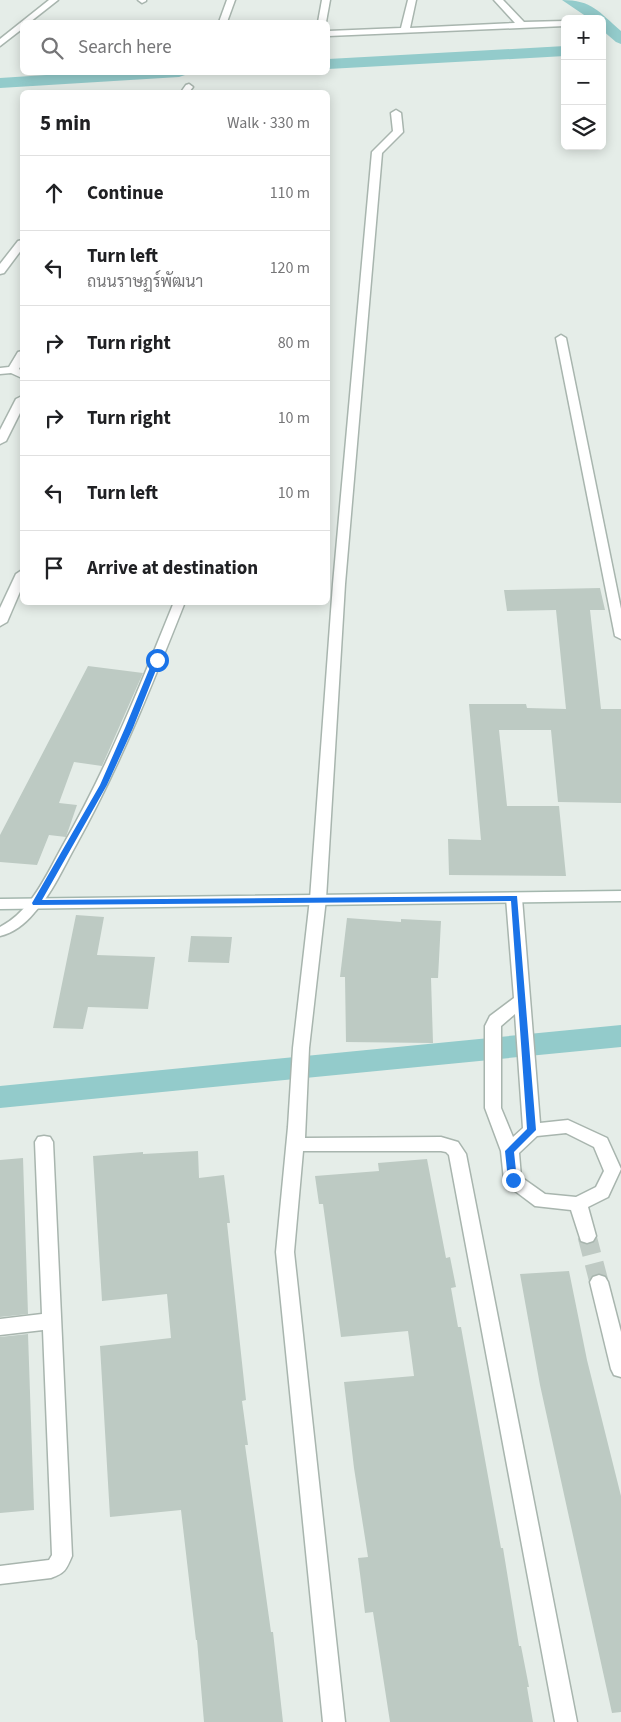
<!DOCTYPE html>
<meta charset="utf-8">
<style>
:root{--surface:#fff;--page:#f6f6f6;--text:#202124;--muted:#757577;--line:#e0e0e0}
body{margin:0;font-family:"Source Sans 3",Sarabun,sans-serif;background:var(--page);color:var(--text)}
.controls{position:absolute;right:15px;top:15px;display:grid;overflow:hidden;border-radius:8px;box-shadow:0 2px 12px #0003}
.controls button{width:45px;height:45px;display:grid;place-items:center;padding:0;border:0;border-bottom:1px solid var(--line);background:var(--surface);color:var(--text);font:25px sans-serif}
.stop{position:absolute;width:15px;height:15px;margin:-11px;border:4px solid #1a73e8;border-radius:50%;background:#fff}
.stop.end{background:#1a73e8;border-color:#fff;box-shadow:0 1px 5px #0008}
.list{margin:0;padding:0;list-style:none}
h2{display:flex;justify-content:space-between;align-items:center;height:65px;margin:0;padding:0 20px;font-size:21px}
h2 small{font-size:16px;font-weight:400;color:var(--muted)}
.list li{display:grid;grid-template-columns:32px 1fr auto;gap:15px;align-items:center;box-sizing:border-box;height:75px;padding:0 20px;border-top:1px solid var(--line)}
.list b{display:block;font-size:19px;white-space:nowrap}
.list p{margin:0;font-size:16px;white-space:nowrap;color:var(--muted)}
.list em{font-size:16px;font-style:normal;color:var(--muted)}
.icon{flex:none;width:28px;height:28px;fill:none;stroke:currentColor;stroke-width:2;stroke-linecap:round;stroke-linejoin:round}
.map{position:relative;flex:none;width:621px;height:1722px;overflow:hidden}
.search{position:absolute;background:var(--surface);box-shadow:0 2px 12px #0003;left:20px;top:20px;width:310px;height:55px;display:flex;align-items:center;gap:12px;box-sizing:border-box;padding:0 18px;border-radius:8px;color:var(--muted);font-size:19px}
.panel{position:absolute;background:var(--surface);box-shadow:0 2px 12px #0003;left:20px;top:90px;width:310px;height:515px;border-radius:8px}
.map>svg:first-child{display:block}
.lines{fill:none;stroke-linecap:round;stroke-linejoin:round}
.canal{fill:#93cbcb;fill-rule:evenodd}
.building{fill:#bdcac3}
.street-tunnel{stroke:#bfcac4;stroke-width:19;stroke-dasharray:19 9;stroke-linecap:butt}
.lane-casing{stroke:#a8b5ae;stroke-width:3}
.street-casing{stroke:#a8b5ae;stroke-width:3}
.secondary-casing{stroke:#a4b7ae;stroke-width:3}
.lane{fill:#fff;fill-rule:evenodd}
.street{fill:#fff;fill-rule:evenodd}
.secondary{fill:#fff;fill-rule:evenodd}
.route{fill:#1a73e8}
</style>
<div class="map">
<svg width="621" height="1722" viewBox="0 0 621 1722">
<rect width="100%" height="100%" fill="#e5ede8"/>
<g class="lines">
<g class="canal">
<path d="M 562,0 C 592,0 599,12 621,31 L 621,44 L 616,42 L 602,30 L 602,19 L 590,19 Z"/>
<path d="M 565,46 L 565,56 L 328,69 L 328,59 Z"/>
<path d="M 92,72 L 187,72 L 185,75 L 179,77 L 0,88 L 0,78 Z"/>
<path d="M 621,1025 L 621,1047 L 0,1108 L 0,1086 Z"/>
</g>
</g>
<g class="building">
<path d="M 600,588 L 605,610 L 590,610 L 601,709 L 621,709 L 621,803 L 558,802 L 551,730 L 499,730 L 507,806 L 559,806 L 566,876 L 449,875 L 448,839 L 481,840 L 469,704 L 526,704 L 527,708 L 566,709 L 556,610 L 507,611 L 504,590 Z"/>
<path d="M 88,666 L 143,673 L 102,766 L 74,762 L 59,803 L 77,805 L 66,837 L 49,835 L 37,865 L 0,862 L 0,835 Z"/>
<path d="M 76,915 L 104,917 L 97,955 L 155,957 L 148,1009 L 88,1007 L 83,1029 L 53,1028 Z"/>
<path d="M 347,918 L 401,922 L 401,919 L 441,921 L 438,978 L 431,978 L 433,1043 L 346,1042 L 345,977 L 340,977 Z"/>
<path d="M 191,936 L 232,937 L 229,963 L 188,962 Z"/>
<path d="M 198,1151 L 199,1178 L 224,1175 L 230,1223 L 227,1223 L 246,1400 L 242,1401 L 248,1445 L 245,1445 L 271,1632 L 273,1632 L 283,1722 L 204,1722 L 197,1640 L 196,1640 L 181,1510 L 110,1517 L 100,1346 L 171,1338 L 167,1294 L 102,1301 L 93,1156 L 143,1152 L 143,1154 Z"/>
<path d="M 23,1158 L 28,1314 L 0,1317 L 0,1160 Z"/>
<path d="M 427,1159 L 446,1258 L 450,1257 L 456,1287 L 451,1288 L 458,1327 L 461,1327 L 501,1548 L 503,1548 L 519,1646 L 521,1646 L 529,1687 L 527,1687 L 533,1722 L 390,1722 L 373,1612 L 365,1613 L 358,1558 L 368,1557 L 354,1468 L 344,1382 L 414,1376 L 408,1331 L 341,1337 L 323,1204 L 319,1204 L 315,1176 L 379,1171 L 378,1163 Z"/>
<path d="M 569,1271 L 587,1360 L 621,1496 L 621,1712 L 612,1713 L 540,1385 L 520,1274 Z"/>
<path d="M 28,1334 L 34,1510 L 0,1513 L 0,1337 Z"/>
</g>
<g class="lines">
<path class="street-tunnel" d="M 587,1236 L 599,1282"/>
<g class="lane-casing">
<g id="lane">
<path d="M 561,335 L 566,338 L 621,609 L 621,639 L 615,636 L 556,338 Z"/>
<path d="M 174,602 L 185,602 C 152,685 119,768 76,845 C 63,868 52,894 34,913 C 25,924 13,933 0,936 L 0,927 C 31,911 46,876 62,847 C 107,769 140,686 174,602 Z"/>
</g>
</g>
<g class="street-casing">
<g id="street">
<path d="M 49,0 L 58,0 L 30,22 L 22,22 L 22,29 L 0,46 L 0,39 Z"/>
<path d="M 138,0 L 146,0 L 146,1 L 142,3 Z"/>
<path d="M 227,0 L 235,0 L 227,22 L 219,22 Z"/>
<path d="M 322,0 L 330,0 L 326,22 L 318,22 Z"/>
<path d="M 408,0 L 416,0 L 410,28 L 515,23 L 494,0 L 503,0 L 524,22 L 565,21 L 565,26 L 328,36 L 328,31 L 401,28 Z"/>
<path d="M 189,84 L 193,87 L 189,92 L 181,92 L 186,85 Z"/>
<path d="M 396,110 L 401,113 L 403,132 L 382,153 L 345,584 L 326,899 L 309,1048 L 305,1138 L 441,1137 L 458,1142 L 466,1154 L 577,1722 L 555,1722 L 449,1155 L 446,1152 L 441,1151 L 303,1151 L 294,1252 L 345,1722 L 323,1722 L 276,1252 L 288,1127 L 293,1048 L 310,899 L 333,584 L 372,152 L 393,131 L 391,113 Z"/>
<path d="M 22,240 L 22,249 L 4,273 L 0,274 L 0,264 L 18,241 Z"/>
<path d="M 22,351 L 22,363 L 19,369 L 22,371 L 22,378 L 11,373 L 0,374 L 0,368 L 9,367 L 18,352 Z"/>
<path d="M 22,396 L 22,409 L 6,441 L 0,444 L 0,430 L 16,399 Z"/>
<path d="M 22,570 L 22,587 L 7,622 L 0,626 L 0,608 L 16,574 Z"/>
<path d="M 514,893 L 519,894 L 522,898 L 540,1123 L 568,1120 L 607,1138 L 621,1169 L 608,1197 L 588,1207 L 596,1236 L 593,1241 L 587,1243 L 581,1241 L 571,1210 L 535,1206 L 507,1185 L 504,1180 L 501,1151 L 485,1108 L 485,1026 L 490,1016 L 514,998 L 506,898 L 509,894 ZM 515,1014 L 523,1128 L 513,1137 L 501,1108 L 501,1026 ZM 566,1133 L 594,1147 L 604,1171 L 596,1187 L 576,1197 L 545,1194 L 521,1177 L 519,1153 L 537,1136 Z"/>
<path d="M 44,1136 L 50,1137 L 53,1142 L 72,1556 C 66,1570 65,1573 51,1578 L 0,1584 L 0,1566 L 49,1560 L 52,1555 L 43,1330 L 0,1335 L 0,1319 L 42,1314 L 35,1142 L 38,1137 Z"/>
<path d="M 599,1275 L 605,1277 L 608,1282 L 621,1332 L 621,1377 L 614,1375 L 611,1369 L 590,1282 L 593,1277 Z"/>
</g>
</g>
<g class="secondary-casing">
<path id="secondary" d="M 621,891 L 621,901 L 0,909 L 0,899 Z"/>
</g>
<use href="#lane" class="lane"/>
<use href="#street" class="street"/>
<use href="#secondary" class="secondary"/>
</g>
<path class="route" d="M 157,657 L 160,660 L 133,728 L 107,785 L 42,900 L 517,896 L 536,1130 L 514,1152 L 517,1180 L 516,1182 L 513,1183 L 508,1180 L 505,1151 L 527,1129 L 511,901 L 33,905 L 32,903 L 100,785 L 125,728 L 153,660 Z"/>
</svg>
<div class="controls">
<button>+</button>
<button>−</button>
<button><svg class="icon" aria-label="layers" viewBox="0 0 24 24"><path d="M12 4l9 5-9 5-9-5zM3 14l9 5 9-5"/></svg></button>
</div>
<div class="stop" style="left:157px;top:660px"></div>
<div class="stop end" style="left:513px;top:1180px"></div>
<div class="search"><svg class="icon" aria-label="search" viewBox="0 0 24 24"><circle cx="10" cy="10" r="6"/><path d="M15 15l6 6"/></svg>Search here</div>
<section class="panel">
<h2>5 min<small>Walk · 330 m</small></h2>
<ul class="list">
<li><svg class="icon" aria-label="ahead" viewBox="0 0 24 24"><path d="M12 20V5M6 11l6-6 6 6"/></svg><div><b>Continue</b></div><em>110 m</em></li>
<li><svg class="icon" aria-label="left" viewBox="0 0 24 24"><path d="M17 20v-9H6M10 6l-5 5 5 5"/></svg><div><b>Turn left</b><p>ถนนราษฏร์พัฒนา</p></div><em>120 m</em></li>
<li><svg class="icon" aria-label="right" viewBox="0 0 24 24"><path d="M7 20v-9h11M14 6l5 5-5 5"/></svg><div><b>Turn right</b></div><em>80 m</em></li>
<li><svg class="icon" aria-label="right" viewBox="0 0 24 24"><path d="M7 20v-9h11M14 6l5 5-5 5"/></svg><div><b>Turn right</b></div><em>10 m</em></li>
<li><svg class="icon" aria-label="left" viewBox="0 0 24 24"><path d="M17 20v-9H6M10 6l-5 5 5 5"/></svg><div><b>Turn left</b></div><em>10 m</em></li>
<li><svg class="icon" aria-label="arrive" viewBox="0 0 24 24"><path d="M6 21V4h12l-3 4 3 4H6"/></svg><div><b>Arrive at destination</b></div></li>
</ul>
</section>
</div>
